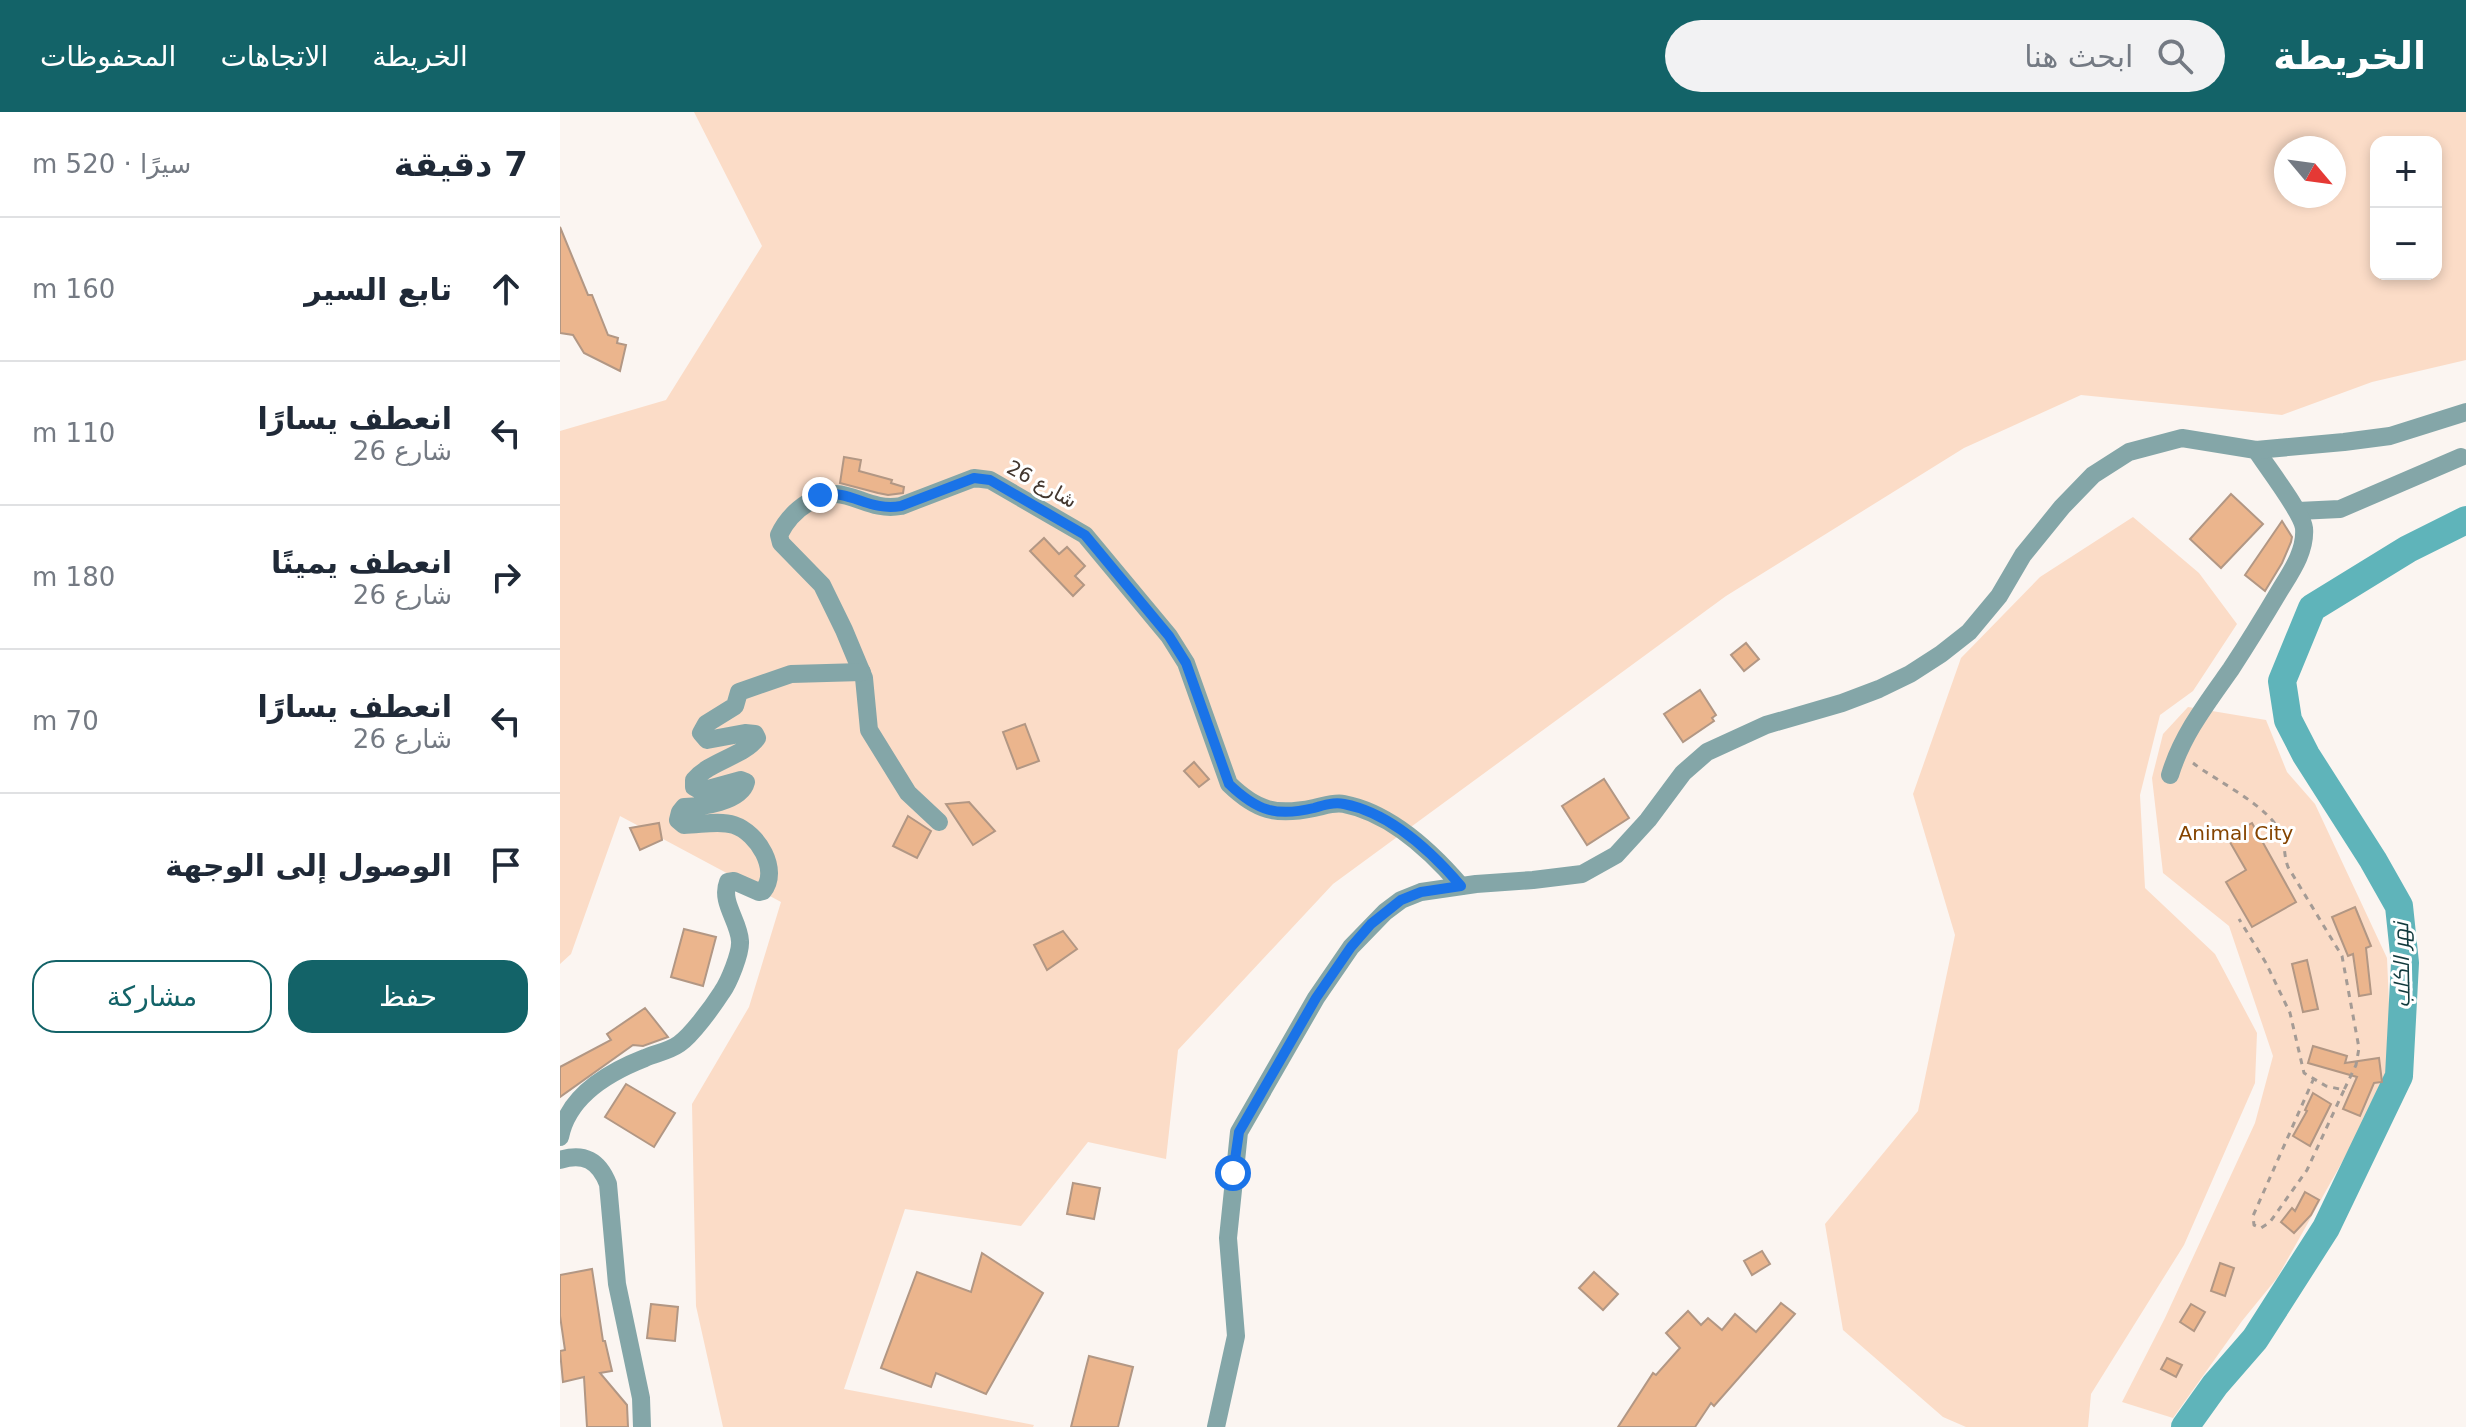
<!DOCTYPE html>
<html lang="ar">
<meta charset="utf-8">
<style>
:root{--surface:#fff;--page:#f2f2f3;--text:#1f2937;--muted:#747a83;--line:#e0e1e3;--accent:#136368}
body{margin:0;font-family:"DejaVu Sans",Cairo,sans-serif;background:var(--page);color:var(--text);direction:rtl}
.controls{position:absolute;right:24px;top:24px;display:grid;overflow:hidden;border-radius:16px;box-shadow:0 4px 12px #0003}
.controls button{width:72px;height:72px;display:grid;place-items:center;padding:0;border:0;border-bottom:2px solid var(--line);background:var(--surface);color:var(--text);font:40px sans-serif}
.compass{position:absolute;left:1714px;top:24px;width:72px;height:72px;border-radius:50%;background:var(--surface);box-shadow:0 4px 12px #0003;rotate:119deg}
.stop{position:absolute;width:24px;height:24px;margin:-18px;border:6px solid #1a73e8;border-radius:50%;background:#fff}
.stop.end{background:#1a73e8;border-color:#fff;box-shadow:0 2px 8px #0008}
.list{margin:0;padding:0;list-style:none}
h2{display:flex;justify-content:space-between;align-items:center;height:104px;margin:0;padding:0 32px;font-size:34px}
h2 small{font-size:26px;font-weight:400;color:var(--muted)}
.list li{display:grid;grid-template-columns:52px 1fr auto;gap:24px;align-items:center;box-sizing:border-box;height:144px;padding:0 32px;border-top:2px solid var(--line)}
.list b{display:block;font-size:30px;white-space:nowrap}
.list p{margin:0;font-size:26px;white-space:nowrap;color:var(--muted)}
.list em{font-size:26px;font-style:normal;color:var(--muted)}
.actions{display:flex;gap:16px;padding:24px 32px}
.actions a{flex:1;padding:18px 0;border:2px solid var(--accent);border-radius:24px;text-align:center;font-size:28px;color:var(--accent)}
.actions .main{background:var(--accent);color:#fff}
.icon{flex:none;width:44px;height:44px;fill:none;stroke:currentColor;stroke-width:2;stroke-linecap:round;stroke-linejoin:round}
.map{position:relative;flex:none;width:1906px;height:1315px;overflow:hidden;direction:ltr}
header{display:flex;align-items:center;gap:48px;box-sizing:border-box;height:112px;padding:0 40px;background:var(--accent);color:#fff}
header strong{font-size:38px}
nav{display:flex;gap:44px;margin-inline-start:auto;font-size:28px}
.search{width:560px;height:72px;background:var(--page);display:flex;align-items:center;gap:20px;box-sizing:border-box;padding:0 28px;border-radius:44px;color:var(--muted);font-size:30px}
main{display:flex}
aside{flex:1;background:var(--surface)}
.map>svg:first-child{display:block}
.green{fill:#fbdcc7;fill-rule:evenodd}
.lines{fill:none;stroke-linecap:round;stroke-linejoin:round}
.river{stroke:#5fb4ba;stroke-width:28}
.building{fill:#ebb58d;stroke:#b29784;stroke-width:2}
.path{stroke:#a49b95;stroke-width:3;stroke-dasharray:6 6;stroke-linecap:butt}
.minor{stroke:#84a6a8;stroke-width:18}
.route{stroke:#1a73e8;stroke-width:10}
.labels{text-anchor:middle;stroke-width:6;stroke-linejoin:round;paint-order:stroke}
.street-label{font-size:20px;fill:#43372f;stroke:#fff}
.park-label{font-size:20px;fill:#854400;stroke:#fff}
.water-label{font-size:22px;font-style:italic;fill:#113a3d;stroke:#fff}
</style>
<header>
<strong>الخريطة</strong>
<div class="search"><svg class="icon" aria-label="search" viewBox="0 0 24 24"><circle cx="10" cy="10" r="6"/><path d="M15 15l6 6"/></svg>ابحث هنا</div>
<nav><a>الخريطة</a><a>الاتجاهات</a><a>المحفوظات</a></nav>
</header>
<main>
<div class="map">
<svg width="1906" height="1315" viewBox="0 0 1906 1315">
<rect width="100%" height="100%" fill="#fbf5f1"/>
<g class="green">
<path d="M 134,0 L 1906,0 L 1906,248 L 1812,270 L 1722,303 L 1521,283 L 1404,336 L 1166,484 L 773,772 L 618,938 L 606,1047 L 528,1030 L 461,1114 L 345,1097 L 284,1277 L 474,1313 L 473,1315 L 163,1315 L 136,1194 L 132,992 L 189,895 L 221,790 L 60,704 L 11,842 L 0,852 L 0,319 L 106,288 L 202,134 ZM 1816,30 L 1876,30 L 1876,162 L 1816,162 ZM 1726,36 L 1774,36 L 1774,84 L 1726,84 Z"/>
<path d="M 1573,405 L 1639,461 L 1677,512 L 1633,579 L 1600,603 L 1580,683 L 1585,776 L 1655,842 L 1697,921 L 1695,971 L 1624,1133 L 1531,1282 L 1528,1315 L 1406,1315 L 1383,1305 L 1283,1218 L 1265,1112 L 1358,999 L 1395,823 L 1353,682 L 1401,546 L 1480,465 Z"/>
<path d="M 1628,595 L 1706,608 L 1727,660 L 1755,692 L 1827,846 L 1832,961 L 1717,1166 L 1682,1209 L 1613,1306 L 1562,1290 L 1605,1206 L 1695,1011 L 1713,944 L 1669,814 L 1603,761 L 1592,666 L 1603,622 Z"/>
</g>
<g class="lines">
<path class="river" d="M 1625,1315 L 1655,1273 L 1695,1227 L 1766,1116 L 1839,964 L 1845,851 L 1839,794 L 1813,748 L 1746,643 L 1728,608 L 1722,569 L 1752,496 L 1848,437 L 1906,408"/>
</g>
<g class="building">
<path d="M 0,115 L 28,183 L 32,183 L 48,223 L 58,226 L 57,231 L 66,233 L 60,259 L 24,241 L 13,223 L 0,221 Z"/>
<path d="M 284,345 L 301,348 L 299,359 L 332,368 L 331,371 L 344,375 L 343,381 L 328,383 L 318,381 L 280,371 Z"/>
<path d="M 1671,382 L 1703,412 L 1661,456 L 1630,427 Z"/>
<path d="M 1722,409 L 1732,425 L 1731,430 L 1722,451 L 1705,479 L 1685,463 Z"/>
<path d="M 484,426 L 499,442 L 507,435 L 525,454 L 515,464 L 524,473 L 513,484 L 470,439 Z"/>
<path d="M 1186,531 L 1199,547 L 1184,559 L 1171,543 Z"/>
<path d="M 1140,578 L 1156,603 L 1152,606 L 1154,609 L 1123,630 L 1104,602 Z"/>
<path d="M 465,612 L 479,649 L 457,657 L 443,620 Z"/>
<path d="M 634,650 L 649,667 L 639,675 L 624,659 Z"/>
<path d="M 1044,667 L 1069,706 L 1027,733 L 1002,694 Z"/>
<path d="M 409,690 L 435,719 L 413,733 L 386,692 Z"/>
<path d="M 348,704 L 371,719 L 357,746 L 333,734 Z"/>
<path d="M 99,711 L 102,728 L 80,738 L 70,716 Z"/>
<path d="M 1692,711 L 1736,790 L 1692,815 L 1666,770 L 1686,758 L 1667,725 Z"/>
<path d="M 1795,795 L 1811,834 L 1806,836 L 1811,882 L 1799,884 L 1793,842 L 1788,844 L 1772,805 Z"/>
<path d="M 124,817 L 156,825 L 143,874 L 111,865 Z"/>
<path d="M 503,819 L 517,837 L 487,858 L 474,833 Z"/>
<path d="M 1747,848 L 1758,897 L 1743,900 L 1732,852 Z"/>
<path d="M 85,896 L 108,925 L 83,934 L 73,933 L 0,985 L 0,955 L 51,928 L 47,922 Z"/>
<path d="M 1753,934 L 1787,944 L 1785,951 L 1819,946 L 1822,970 L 1814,971 L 1800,1004 L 1783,997 L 1797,965 L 1748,951 Z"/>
<path d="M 66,972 L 115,1001 L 94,1035 L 45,1005 Z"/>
<path d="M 1753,981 L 1771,992 L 1750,1034 L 1733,1024 L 1747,999 L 1745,998 Z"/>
<path d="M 513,1071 L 540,1076 L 534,1107 L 507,1102 Z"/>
<path d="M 1745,1080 L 1759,1088 L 1751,1103 L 1734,1121 L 1721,1110 L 1732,1096 L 1735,1099 Z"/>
<path d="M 1202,1139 L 1210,1152 L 1192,1163 L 1184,1149 Z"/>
<path d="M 422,1141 L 483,1181 L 426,1282 L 376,1261 L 371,1275 L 321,1256 L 357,1160 L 411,1180 Z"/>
<path d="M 1660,1151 L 1674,1156 L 1665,1184 L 1651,1179 Z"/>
<path d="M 32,1157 L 43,1229 L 45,1229 L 52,1259 L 40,1261 L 67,1293 L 68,1315 L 27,1315 L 24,1265 L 3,1270 L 0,1239 L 5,1238 L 0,1204 L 0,1163 Z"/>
<path d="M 1034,1160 L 1058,1182 L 1043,1198 L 1019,1176 Z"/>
<path d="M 1221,1191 L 1235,1202 L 1154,1294 L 1151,1291 L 1135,1315 L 1058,1315 L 1093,1261 L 1096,1263 L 1120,1236 L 1106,1221 L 1128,1199 L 1141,1213 L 1148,1206 L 1162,1218 L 1175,1202 L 1196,1220 Z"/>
<path d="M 91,1192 L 118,1195 L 115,1229 L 87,1226 Z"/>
<path d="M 1631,1192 L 1645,1200 L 1634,1219 L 1620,1210 Z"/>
<path d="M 529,1244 L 573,1255 L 558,1315 L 511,1315 Z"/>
<path d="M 1607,1246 L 1622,1253 L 1616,1265 L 1601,1257 Z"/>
</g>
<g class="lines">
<g class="path">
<path d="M 1633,651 C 1656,669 1712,695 1722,724 C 1725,734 1724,745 1728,755 L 1782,844 L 1799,936 L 1796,953 L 1784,978 L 1766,974 L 1744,961 L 1730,901 L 1706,851 L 1679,807"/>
<path d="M 1754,966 L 1693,1104 L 1694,1113 L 1701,1116 L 1710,1110 L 1747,1058 L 1784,978"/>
</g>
<g class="minor">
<path d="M 1738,399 L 1780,397 L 1901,345"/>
<path d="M 1610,663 C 1622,623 1647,591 1671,557 C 1688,531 1704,505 1720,478 C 1731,460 1746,439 1744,416 C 1742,400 1706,354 1696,338"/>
<path d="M 379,710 L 348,681 L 309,618 L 304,566 L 284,518 L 262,473 L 221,431 L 219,423 C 225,410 236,398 249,390 C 285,367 303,401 341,394 L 414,366 L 430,368 L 525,423 L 609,524 L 626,551 L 669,672 C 697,699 716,704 754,696 C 764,694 774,690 784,692 C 831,701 871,739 901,774"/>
<path d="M 0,1025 C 8,984 49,960 85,946 C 97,941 109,939 119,932 C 132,923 153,894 162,880 C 169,870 181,841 180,829 C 179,809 160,790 168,770 L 174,769 L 199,780 L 203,779 C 220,758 198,721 174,713 C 159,708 140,713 124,713 L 118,708 L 120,700 L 124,695 C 141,695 181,690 186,670 L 181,668 L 141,679 L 134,675 L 134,668 C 150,649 184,644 197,626 L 195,622 L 185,621 L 147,628 L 141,621 L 146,612 L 175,594 L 179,580 L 231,562 L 302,560"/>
<path d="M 0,1048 C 24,1040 39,1049 48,1072 L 57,1172 L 81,1286 L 82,1315"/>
<path d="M 656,1315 L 676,1224 L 668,1126 L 679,1020 L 756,886 L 791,835 L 825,800 L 841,788 L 861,780 L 916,772 L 973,768 L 1022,762 L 1056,743 L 1088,708 L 1123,661 L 1147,640 L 1206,613 L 1282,591 L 1319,577 L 1350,562 L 1381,542 L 1409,520 L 1439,484 L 1463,443 L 1502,395 L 1533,363 L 1569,340 L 1622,326 L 1696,338 L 1784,330 L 1830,324 L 1906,300"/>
</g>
</g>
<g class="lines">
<path class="route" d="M 260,383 C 291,377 309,400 341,394 L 414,366 L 430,368 L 525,423 L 609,524 L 626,551 L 669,672 C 697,699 716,705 754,696 C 764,693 774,690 784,692 C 831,701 871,739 901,774 L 861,780 L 841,788 L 811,812 L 791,835 L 756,886 L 679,1020 L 673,1061"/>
</g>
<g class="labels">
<g class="street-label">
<text transform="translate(482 372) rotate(29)" y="7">شارع 26</text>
</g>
<g class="park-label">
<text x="1676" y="728">Animal City</text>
</g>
<g class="water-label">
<text transform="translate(1841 853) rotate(-91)" y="8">نهر الكلب</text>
</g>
</g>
</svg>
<div class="controls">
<button>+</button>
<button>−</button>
</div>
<svg class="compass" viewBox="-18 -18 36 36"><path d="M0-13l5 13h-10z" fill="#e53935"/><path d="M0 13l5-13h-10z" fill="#747a83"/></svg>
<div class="stop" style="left:673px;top:1061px"></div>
<div class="stop end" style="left:260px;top:383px"></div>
</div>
<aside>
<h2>7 دقيقة<small>سيرًا · 520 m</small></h2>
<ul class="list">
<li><svg class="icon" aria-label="ahead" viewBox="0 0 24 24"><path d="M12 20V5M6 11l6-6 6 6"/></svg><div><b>تابع السير</b></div><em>160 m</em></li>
<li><svg class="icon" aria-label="left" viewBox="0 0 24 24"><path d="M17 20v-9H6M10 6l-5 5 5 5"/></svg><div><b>انعطف يسارًا</b><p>شارع 26</p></div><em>110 m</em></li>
<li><svg class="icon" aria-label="right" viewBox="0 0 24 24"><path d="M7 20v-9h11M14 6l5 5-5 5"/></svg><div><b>انعطف يمينًا</b><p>شارع 26</p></div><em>180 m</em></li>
<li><svg class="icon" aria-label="left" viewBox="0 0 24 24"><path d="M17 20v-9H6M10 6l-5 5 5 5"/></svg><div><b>انعطف يسارًا</b><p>شارع 26</p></div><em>70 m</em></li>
<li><svg class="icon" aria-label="arrive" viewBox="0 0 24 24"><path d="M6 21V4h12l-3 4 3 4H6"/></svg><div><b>الوصول إلى الوجهة</b></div></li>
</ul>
<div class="actions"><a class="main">حفظ</a><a>مشاركة</a></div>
</aside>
</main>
